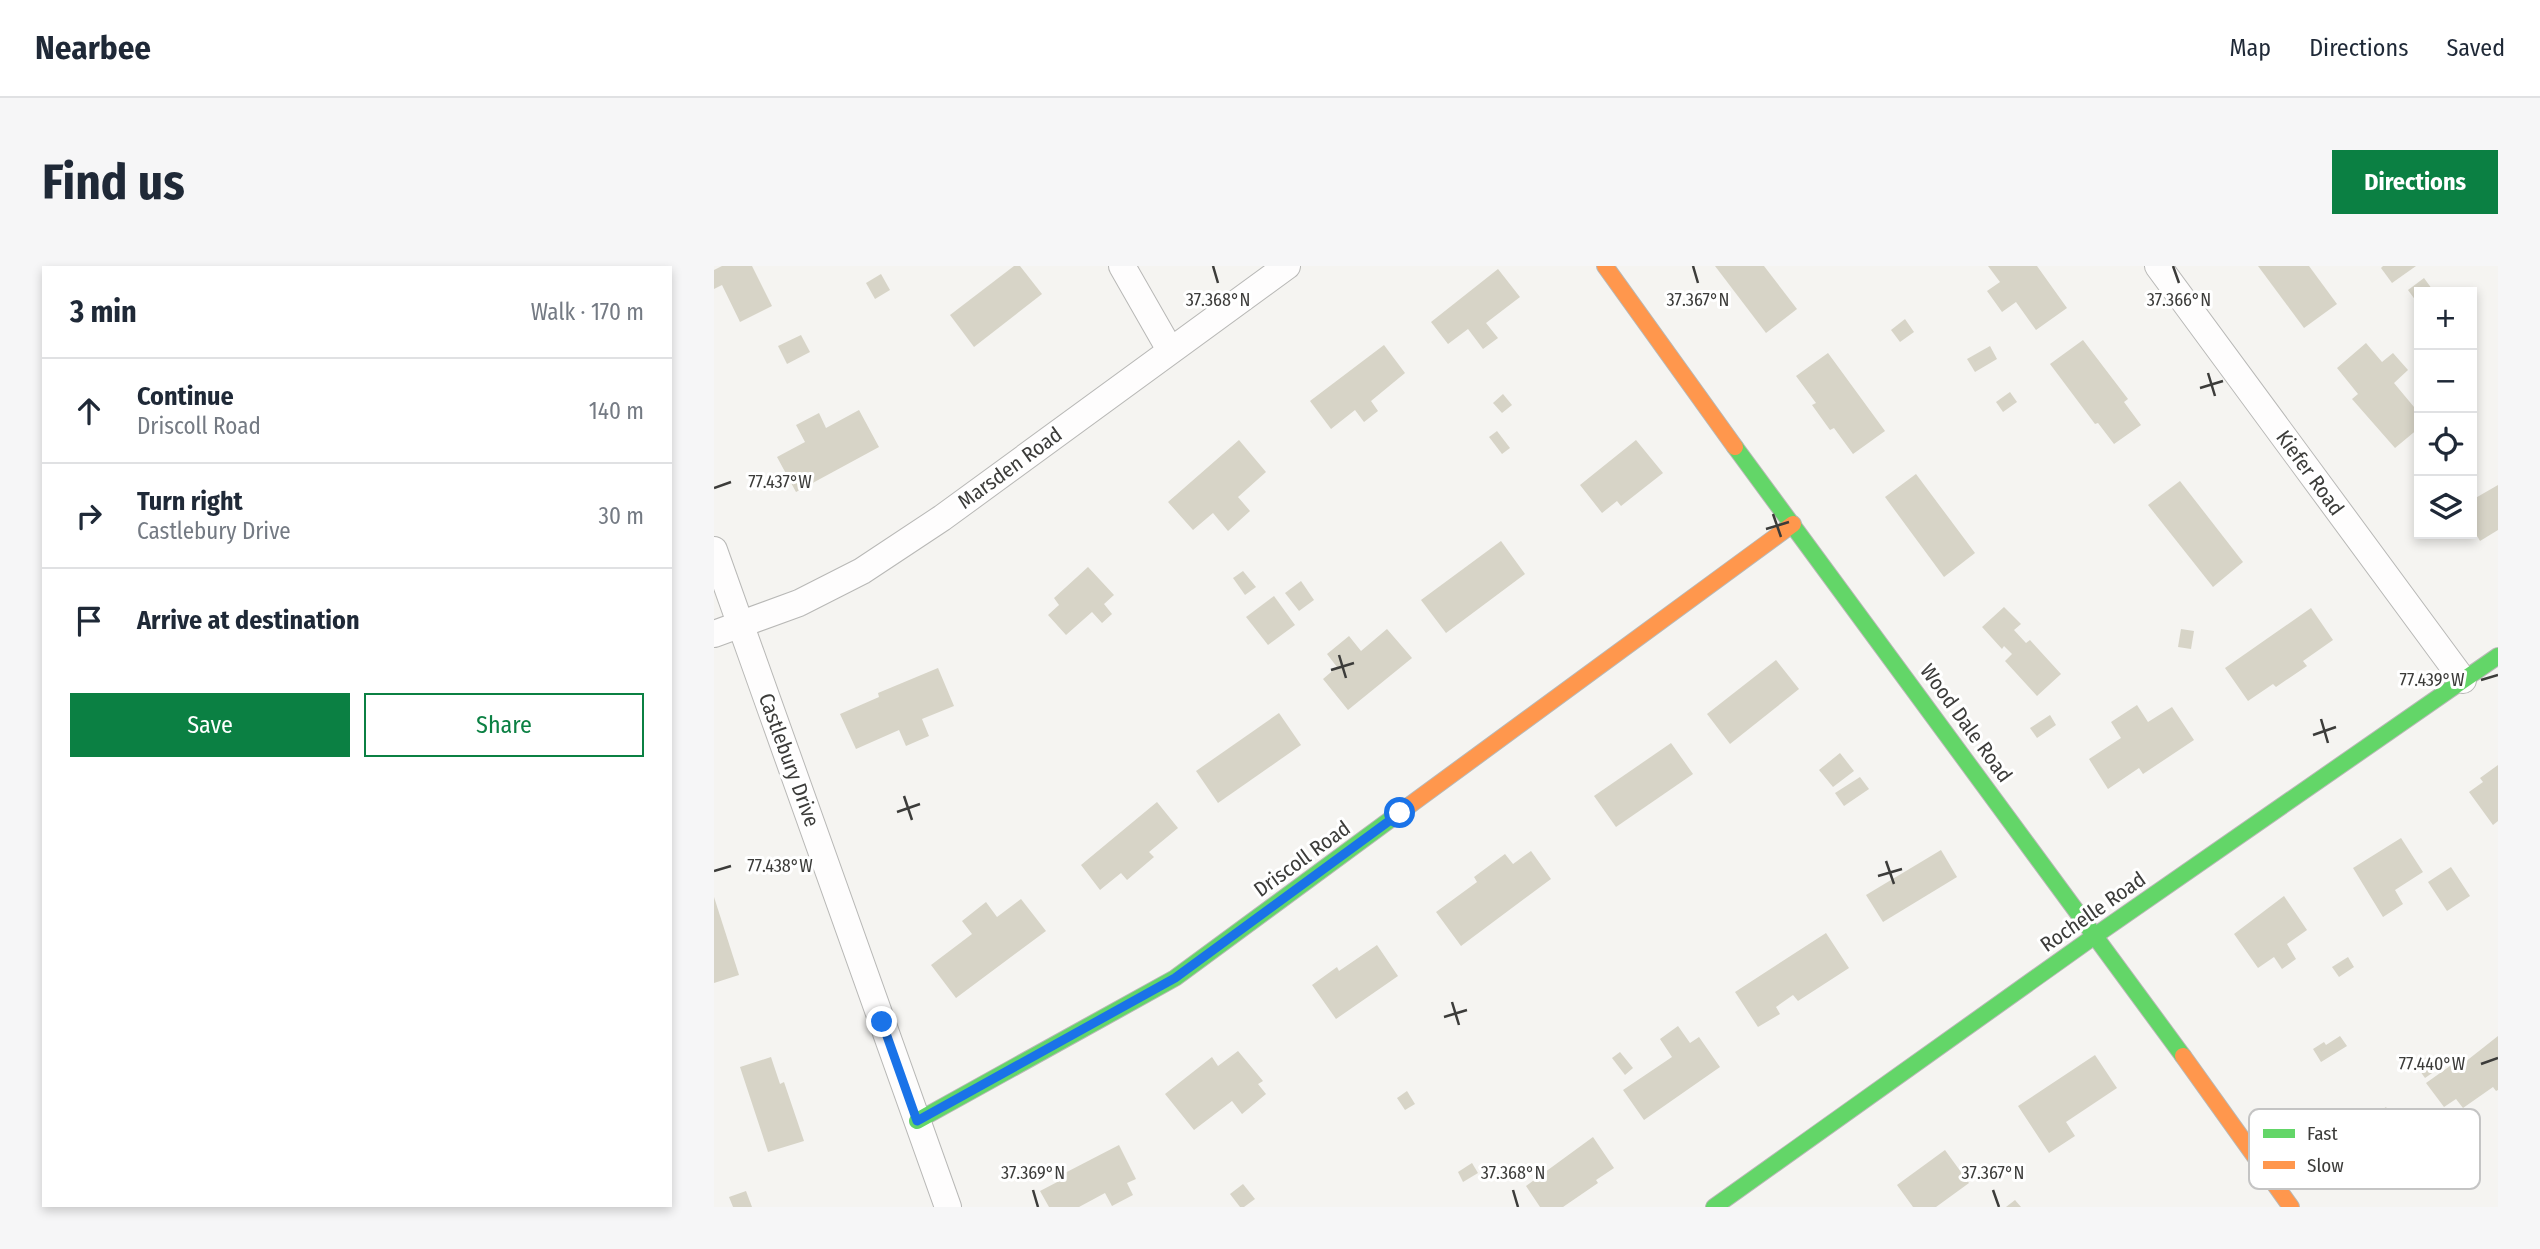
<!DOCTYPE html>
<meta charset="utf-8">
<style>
:root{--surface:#fff;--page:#f6f6f7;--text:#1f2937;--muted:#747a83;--line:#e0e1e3;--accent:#0b8043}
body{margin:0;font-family:"Fira Sans Condensed",sans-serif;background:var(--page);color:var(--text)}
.controls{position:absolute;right:21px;top:21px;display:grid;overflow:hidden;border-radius:0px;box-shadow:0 4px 10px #0003}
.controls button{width:63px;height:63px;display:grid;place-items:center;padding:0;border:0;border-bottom:2px solid var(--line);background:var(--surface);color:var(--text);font:35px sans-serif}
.stop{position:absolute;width:21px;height:21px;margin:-16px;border:5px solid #1a73e8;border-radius:50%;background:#fff}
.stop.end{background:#1a73e8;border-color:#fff;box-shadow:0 2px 7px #0008}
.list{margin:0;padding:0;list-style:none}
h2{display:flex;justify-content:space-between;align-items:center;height:91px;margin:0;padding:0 28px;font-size:30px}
h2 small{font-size:23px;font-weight:400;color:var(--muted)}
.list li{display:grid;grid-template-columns:46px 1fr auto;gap:21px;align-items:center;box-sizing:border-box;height:105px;padding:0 28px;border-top:2px solid var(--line)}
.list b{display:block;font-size:26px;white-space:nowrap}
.list p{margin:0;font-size:23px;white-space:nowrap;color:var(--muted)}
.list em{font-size:23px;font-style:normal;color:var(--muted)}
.actions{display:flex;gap:14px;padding:21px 28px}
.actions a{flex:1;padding:16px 0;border:2px solid var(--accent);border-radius:0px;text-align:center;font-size:24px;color:var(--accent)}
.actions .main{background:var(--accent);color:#fff}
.icon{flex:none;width:38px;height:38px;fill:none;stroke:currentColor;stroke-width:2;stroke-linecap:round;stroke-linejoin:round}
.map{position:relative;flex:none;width:1784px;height:941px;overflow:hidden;border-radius:0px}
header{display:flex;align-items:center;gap:42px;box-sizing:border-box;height:98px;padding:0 35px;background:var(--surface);border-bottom:2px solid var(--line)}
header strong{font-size:33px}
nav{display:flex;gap:38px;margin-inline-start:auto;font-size:24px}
.intro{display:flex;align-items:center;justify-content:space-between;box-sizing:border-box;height:168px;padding:0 42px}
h1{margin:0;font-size:49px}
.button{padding:18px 32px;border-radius:0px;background:var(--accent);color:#fff;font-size:24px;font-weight:700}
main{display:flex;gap:42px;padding:0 42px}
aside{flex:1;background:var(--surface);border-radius:0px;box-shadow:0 4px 10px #0003}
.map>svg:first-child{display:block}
.building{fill:#d7d4c7}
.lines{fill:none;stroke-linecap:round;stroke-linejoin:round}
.street-casing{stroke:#b8b8b6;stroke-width:28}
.fast-casing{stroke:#b8b8b6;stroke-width:18}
.slow-casing{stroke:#b8b8b6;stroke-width:18}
.street{stroke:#fefdfd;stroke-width:26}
.fast{stroke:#63d668;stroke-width:16}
.slow{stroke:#ff974d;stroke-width:16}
.route{stroke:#1a73e8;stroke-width:9}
.ticks{fill:none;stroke:#3c3c3a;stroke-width:2.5}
.labels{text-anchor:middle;stroke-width:6;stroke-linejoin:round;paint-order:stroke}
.street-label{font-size:21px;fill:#3c3c3a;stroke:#fff}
.key{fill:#fff;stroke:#c4c4c4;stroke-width:2}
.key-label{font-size:19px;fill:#3c3c3a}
.ticks-label{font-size:18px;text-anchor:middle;fill:#3c3c3a;stroke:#fff;stroke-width:6;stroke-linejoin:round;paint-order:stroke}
</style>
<header>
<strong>Nearbee</strong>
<nav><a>Map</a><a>Directions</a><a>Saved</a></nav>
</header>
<div class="intro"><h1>Find us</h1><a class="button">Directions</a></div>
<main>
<aside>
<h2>3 min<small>Walk · 170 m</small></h2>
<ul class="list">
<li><svg class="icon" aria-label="ahead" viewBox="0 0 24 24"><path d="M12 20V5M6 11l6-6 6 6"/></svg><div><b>Continue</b><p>Driscoll Road</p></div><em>140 m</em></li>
<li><svg class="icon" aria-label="right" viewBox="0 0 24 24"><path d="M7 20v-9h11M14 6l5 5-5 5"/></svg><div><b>Turn right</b><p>Castlebury Drive</p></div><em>30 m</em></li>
<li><svg class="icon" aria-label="arrive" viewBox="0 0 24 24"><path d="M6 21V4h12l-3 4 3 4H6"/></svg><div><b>Arrive at destination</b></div></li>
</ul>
<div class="actions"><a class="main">Save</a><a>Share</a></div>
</aside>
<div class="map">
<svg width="1784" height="941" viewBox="0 0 1784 941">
<rect width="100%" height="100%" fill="#f5f4f1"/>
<g class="building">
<path d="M 8,0 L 38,0 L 58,40 L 26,56 L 8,19 L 0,23 L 0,4 Z"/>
<path d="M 300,0 L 306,0 L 328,28 L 260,81 L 236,49 Z"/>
<path d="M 1001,0 L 1050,0 L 1083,43 L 1052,67 Z"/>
<path d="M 1274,0 L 1323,0 L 1353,42 L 1322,64 L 1302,36 L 1288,46 L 1273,25 L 1286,16 Z"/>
<path d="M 1544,0 L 1595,0 L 1623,38 L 1590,62 Z"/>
<path d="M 1669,0 L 1702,0 L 1678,17 L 1667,2 Z"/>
<path d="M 784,3 L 806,31 L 772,57 L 784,72 L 769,83 L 754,63 L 734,78 L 717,56 Z"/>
<path d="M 167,8 L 176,24 L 161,33 L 152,17 Z"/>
<path d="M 1710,12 L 1718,23 L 1713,26 L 1705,26 L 1705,32 L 1702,35 L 1694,24 Z"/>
<path d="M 1191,53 L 1200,66 L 1186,76 L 1177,64 Z"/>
<path d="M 87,69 L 96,86 L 73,98 L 64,80 Z"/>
<path d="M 1369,74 L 1414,133 L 1410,136 L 1427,159 L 1400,178 L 1384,157 L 1381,158 L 1336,98 Z"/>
<path d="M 1652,77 L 1668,96 L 1679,87 L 1694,104 L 1680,117 L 1705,147 L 1705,162 L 1681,182 L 1638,133 L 1644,128 L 1623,102 Z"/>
<path d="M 670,79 L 691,107 L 657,135 L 664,145 L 650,156 L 641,144 L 617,163 L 596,135 Z"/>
<path d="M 1276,80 L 1283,93 L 1261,106 L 1253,93 Z"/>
<path d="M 1114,87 L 1171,165 L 1139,188 L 1120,162 L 1116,164 L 1098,139 L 1102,137 L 1082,110 Z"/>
<path d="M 1296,126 L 1303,136 L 1289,146 L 1282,136 Z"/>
<path d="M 789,128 L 798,139 L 788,147 L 779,137 Z"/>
<path d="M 145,144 L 165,181 L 82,226 L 63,191 L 91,176 L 82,159 L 105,147 L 112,162 Z"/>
<path d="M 783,165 L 796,182 L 788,188 L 775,171 Z"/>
<path d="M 525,174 L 552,206 L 524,231 L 536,245 L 514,265 L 499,247 L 479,264 L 454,236 Z"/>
<path d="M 922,174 L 949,207 L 907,240 L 903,235 L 888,247 L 866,219 Z"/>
<path d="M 1202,208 L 1261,287 L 1230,311 L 1171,231 Z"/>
<path d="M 1466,215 L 1529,296 L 1499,321 L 1434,239 Z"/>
<path d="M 1784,219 L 1784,264 L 1766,275 L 1758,261 L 1758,234 Z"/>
<path d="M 787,275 L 811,308 L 732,367 L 707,334 Z"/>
<path d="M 374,301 L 400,329 L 390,338 L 398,348 L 388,357 L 378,346 L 352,369 L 334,349 L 345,339 L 340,332 Z"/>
<path d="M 529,305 L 542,321 L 531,329 L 519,312 Z"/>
<path d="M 587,315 L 600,334 L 585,345 L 571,327 Z"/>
<path d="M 560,330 L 581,359 L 554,379 L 532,351 Z"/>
<path d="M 1290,341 L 1307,358 L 1300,364 L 1312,377 L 1316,374 L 1347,408 L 1323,430 L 1291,395 L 1298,388 L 1290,380 L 1288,383 L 1268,361 Z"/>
<path d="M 1597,342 L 1619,374 L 1589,395 L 1593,400 L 1562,421 L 1559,418 L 1534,435 L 1511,402 Z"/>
<path d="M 673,363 L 698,392 L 634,444 L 609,413 L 623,401 L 613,388 L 635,370 L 647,385 Z"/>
<path d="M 1467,363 L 1480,365 L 1477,383 L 1464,381 Z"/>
<path d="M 1062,394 L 1085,423 L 1016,478 L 993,448 Z"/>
<path d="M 224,402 L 240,440 L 208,453 L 215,470 L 192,480 L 185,464 L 142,483 L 126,448 L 165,431 L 164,427 Z"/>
<path d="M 1423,439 L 1434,456 L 1458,441 L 1480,474 L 1429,508 L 1425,502 L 1394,523 L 1375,493 L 1407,472 L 1397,456 Z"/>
<path d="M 565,447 L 587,479 L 504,537 L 482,505 Z"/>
<path d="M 1336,449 L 1342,459 L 1323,472 L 1316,462 Z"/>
<path d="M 957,477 L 979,508 L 902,561 L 880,530 Z"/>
<path d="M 1126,487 L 1140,505 L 1119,521 L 1105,504 Z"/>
<path d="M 1784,499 L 1784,555 L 1779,559 L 1755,526 L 1769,516 L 1766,512 Z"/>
<path d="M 1146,511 L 1155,523 L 1130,540 L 1121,527 Z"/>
<path d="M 443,536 L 464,562 L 435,586 L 440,591 L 413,614 L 407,607 L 386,624 L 367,599 Z"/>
<path d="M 1687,572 L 1709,606 L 1681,624 L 1689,638 L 1669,651 L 1639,602 Z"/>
<path d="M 1227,584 L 1243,611 L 1169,656 L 1152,629 Z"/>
<path d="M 817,585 L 837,613 L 747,680 L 722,646 L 763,616 L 760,611 L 791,588 L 799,598 Z"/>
<path d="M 1737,601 L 1756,630 L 1733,645 L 1714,616 Z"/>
<path d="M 1570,630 L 1593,664 L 1573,678 L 1582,693 L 1568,703 L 1560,691 L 1544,702 L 1520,668 Z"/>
<path d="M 0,631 L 25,709 L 0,717 Z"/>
<path d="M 307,633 L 332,665 L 242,732 L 217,699 L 258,668 L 248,655 L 272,636 L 283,651 Z"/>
<path d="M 1112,667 L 1135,702 L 1084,735 L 1079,729 L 1062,741 L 1066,748 L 1044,761 L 1021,726 Z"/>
<path d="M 663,679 L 684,710 L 622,753 L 598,719 L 623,701 L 625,705 Z"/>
<path d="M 1634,691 L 1640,701 L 1625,711 L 1618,701 Z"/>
<path d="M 964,760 L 976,777 L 985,771 L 1006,801 L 930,854 L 909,824 L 958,791 L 946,773 Z"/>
<path d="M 1626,770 L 1633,780 L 1607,796 L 1599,783 L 1610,776 L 1612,779 Z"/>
<path d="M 1784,770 L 1784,824 L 1782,825 L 1779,821 L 1749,842 L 1742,833 L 1730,841 L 1712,817 L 1743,795 L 1746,800 Z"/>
<path d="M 524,785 L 549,815 L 544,818 L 552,828 L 528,848 L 518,835 L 480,864 L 451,828 L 498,791 L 504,800 Z"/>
<path d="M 906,786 L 919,802 L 911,809 L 898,792 Z"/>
<path d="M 1381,789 L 1403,822 L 1352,856 L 1361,870 L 1335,887 L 1304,840 Z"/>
<path d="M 57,791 L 66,818 L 70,816 L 90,875 L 54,886 L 26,801 Z"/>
<path d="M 1711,791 L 1721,805 L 1711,812 L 1701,798 Z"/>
<path d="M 693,825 L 701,838 L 691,844 L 683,832 Z"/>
<path d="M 1672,841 L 1693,872 L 1635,912 L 1609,874 L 1629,860 L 1626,856 L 1641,845 L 1649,857 Z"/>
<path d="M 879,871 L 900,902 L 882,914 L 884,917 L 849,941 L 826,941 L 812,920 Z"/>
<path d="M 405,879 L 422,913 L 413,917 L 419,929 L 398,940 L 391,927 L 365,941 L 335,941 L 326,925 L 349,913 L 347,909 Z"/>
<path d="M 1231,884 L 1255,917 L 1222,941 L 1199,941 L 1183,919 Z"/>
<path d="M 758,897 L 764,907 L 749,916 L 744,906 Z"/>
<path d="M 529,918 L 541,933 L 530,941 L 526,941 L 516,928 Z"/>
<path d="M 32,925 L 38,941 L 19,941 L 15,931 Z"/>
<path d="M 1301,934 L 1307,941 L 1292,941 Z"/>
</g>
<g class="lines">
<g class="street-casing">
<g id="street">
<path d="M 408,0 L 456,84"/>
<path d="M 1444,0 L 1749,414"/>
<path d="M 0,284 L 234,941"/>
<path d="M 0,368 L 85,337 L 148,305 L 228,252 L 573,0"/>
</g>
</g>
<g class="fast-casing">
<g id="fast">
<path d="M 1021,181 L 1469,790"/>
<path d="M 203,855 L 461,712 L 696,539"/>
<path d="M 1000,941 L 1382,669 L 1784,390"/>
</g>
</g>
<g class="slow-casing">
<g id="slow">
<path d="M 891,0 L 1021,181"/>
<path d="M 696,539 L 1079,258"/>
<path d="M 1469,790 L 1577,941"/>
</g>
</g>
<use href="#street" class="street"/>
<use href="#fast" class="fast"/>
<use href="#slow" class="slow"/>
</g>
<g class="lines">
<path class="route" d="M 168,756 L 203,855 L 461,712 L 686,547"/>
</g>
<path class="ticks" d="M 499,0 L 504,17M 979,0 L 984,17M 1459,0 L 1465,17M 1494,107 L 1501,130M 1486,122 L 1509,115M 0,222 L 17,216M 1059,248 L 1067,271M 1052,263 L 1075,256M 625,389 L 632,412M 617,404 L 640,397M 1767,414 L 1784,409M 1607,453 L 1614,477M 1599,469 L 1622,461M 190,530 L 198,554M 183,546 L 206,538M 1172,595 L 1180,618M 0,605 L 17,600M 1164,610 L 1188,603M 738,736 L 745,759M 730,751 L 753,744M 1767,798 L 1784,792M 319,924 L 324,941M 799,924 L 804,941M 1279,924 L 1285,941"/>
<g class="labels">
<g class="street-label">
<text transform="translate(296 202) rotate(-36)" y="7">Marsden Road</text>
<text transform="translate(1596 207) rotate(54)" y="7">Kiefer Road</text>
<text transform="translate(1252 457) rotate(54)" y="7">Wood Dale Road</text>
<text transform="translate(75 494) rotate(70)" y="7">Castlebury Drive</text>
<text transform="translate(588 593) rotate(-36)" y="7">Driscoll Road</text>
<text transform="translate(1379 646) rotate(-35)" y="7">Rochelle Road</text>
</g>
</g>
<rect x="1535" y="843" width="231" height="80" rx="10" class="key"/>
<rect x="1549" y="863" width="32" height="9" fill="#63d668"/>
<rect x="1549" y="895" width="32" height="8" fill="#ff974d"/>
<g class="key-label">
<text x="1593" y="874">Fast</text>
<text x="1593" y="906">Slow</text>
</g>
<g class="ticks-label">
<text x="504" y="40">37.368°N</text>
<text x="984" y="40">37.367°N</text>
<text x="1465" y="40">37.366°N</text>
<text x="66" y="222">77.437°W</text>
<text x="1718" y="420">77.439°W</text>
<text x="66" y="606">77.438°W</text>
<text x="1718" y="804">77.440°W</text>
<text x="319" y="913">37.369°N</text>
<text x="799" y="913">37.368°N</text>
<text x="1279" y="913">37.367°N</text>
</g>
</svg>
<div class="controls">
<button>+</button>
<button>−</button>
<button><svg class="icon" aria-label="locate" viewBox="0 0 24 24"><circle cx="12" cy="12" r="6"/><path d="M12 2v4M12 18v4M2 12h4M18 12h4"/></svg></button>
<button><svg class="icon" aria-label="layers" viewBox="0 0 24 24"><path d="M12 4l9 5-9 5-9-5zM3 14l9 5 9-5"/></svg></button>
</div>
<div class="stop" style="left:686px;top:547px"></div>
<div class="stop end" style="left:168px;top:756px"></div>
</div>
</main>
